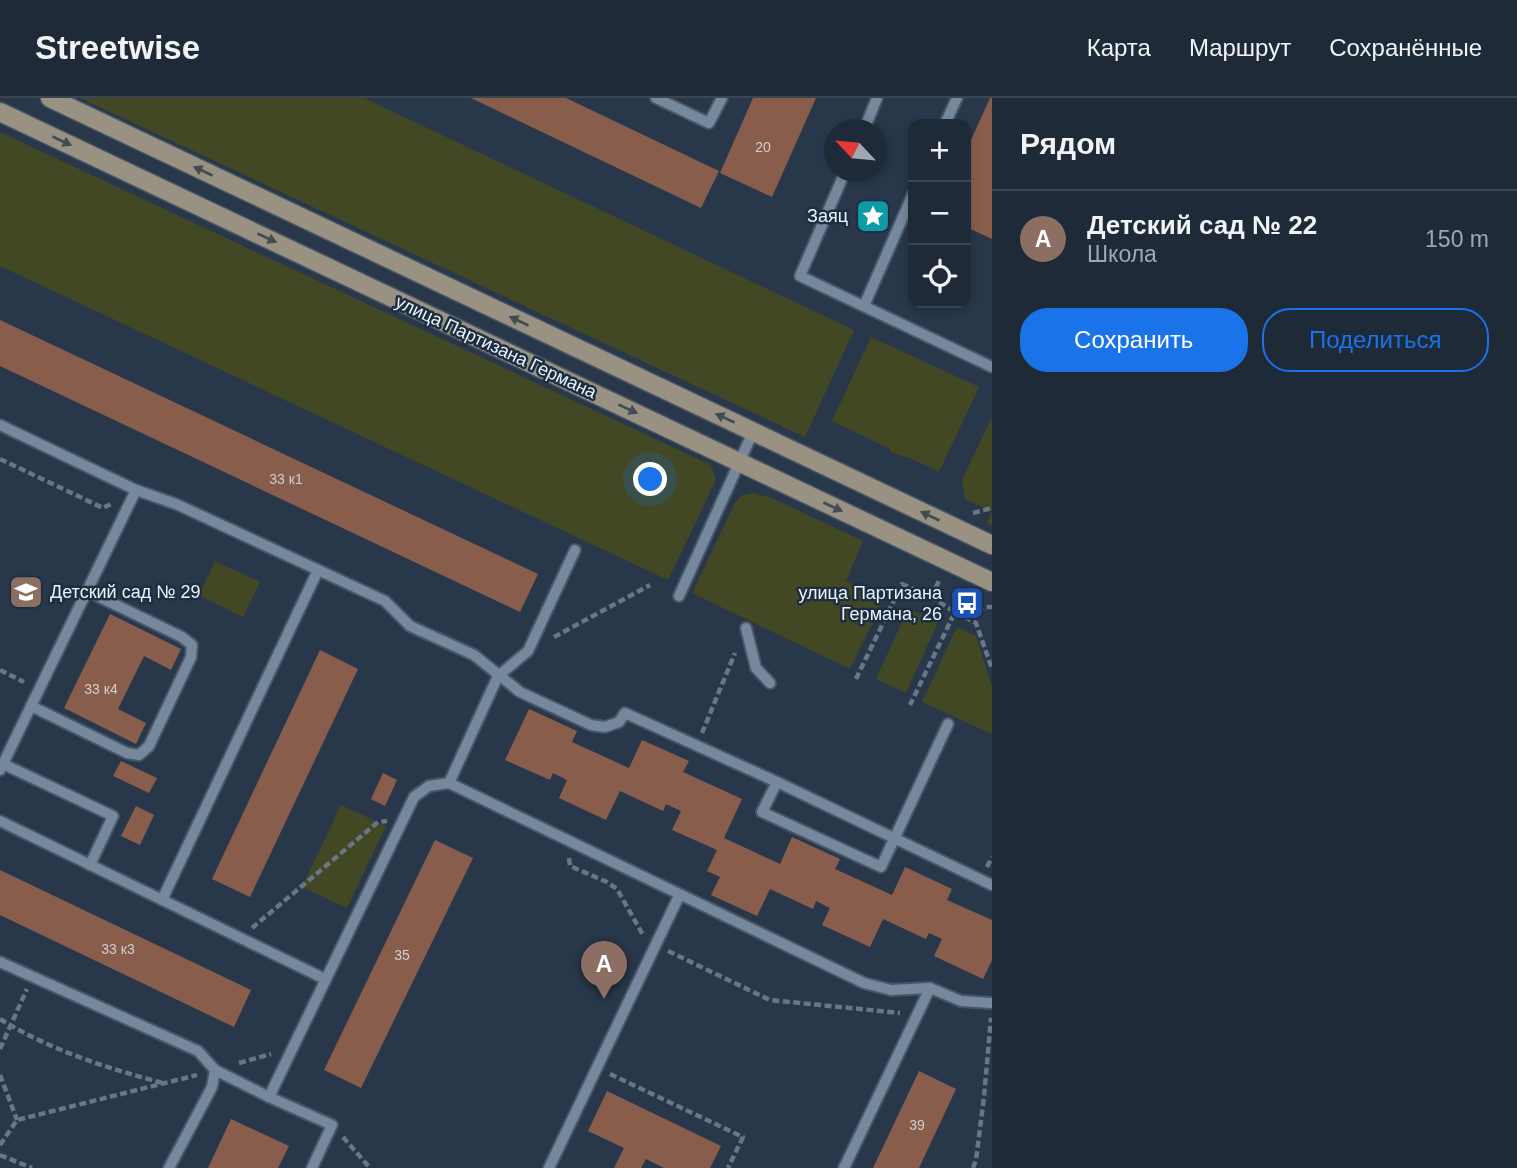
<!DOCTYPE html>
<html lang="ru">
<meta charset="utf-8">
<style>
:root{--surface:#1e2a38;--page:#263240;--text:#f1f3f6;--muted:#a1a7ae;--line:#3c4653;--accent:#1a73e8}
body{margin:0;font-family:Helvetica,sans-serif;background:var(--page);color:var(--text)}
.controls{position:absolute;right:21px;top:21px;display:grid;overflow:hidden;border-radius:14px;box-shadow:0 4px 10px #0003}
.controls button{width:63px;height:63px;display:grid;place-items:center;padding:0;border:0;border-bottom:2px solid var(--line);background:var(--surface);color:var(--text);font:35px sans-serif}
.compass{position:absolute;left:824px;top:21px;width:63px;height:63px;border-radius:50%;background:var(--surface);box-shadow:0 4px 10px #0003;rotate:296deg}
.you{position:absolute;left:651px;top:382px;width:24px;height:24px;margin:-18px;border:5px solid #fff;border-radius:50%;background:#1a73e8;box-shadow:0 0 0 10px #1a73e833}
.badge{display:grid;place-items:center;width:46px;height:46px;border-radius:50%;background:var(--accent);color:#fff;font-size:23px;font-weight:700}
.pin{position:absolute;translate:-50% -58px;filter:drop-shadow(0 2px 4px #0008)}
.pin::after{content:'';position:absolute;top:37px;width:24px;height:21px;background:inherit;clip-path:polygon(0 0,100% 0,50% 100%)}
.list{margin:0;padding:0;list-style:none}
h2{display:flex;justify-content:space-between;align-items:center;height:91px;margin:0;padding:0 28px;font-size:30px}
h2 small{font-size:23px;font-weight:400;color:var(--muted)}
.list li{display:grid;grid-template-columns:46px 1fr auto;gap:21px;align-items:center;box-sizing:border-box;height:98px;padding:0 28px;border-top:2px solid var(--line)}
.list b{display:block;font-size:26px;white-space:nowrap}
.list p{margin:0;font-size:23px;white-space:nowrap;color:var(--muted)}
.list em{font-size:23px;font-style:normal;color:var(--muted)}
.actions{display:flex;gap:14px;padding:21px 28px}
.actions a{flex:1;padding:16px 0;border:2px solid var(--accent);border-radius:28px;text-align:center;font-size:24px;color:var(--accent)}
.actions .main{background:var(--accent);color:#fff}
.icon{flex:none;width:38px;height:38px;fill:none;stroke:currentColor;stroke-width:2;stroke-linecap:round;stroke-linejoin:round}
.map{position:relative;flex:none;width:992px;height:1070px;overflow:hidden}
header{display:flex;align-items:center;gap:42px;box-sizing:border-box;height:98px;padding:0 35px;background:var(--surface);border-bottom:2px solid var(--line)}
header strong{font-size:33px}
nav{display:flex;gap:38px;margin-inline-start:auto;font-size:24px}
main{display:flex}
aside{flex:1;background:var(--surface)}
.map>svg:first-child{display:block}
.green{fill:#434824}
.building{fill:#895d4c}
.lines{fill:none;stroke-linecap:round;stroke-linejoin:round}
.lane-casing{stroke:#485665;stroke-width:14}
.secondary-casing{stroke:#485665;stroke-width:21}
.path{stroke:#687686;stroke-width:4.5;stroke-dasharray:7 3.5;stroke-linecap:butt}
.lane{stroke:#75889d;stroke-width:10}
.secondary{stroke:#999182;stroke-width:18}
.oneway{fill:#434c53}
.labels{text-anchor:middle;stroke-width:5;stroke-linejoin:round;paint-order:stroke}
.number-label{font-size:14px;fill:#d0ced2}
.poi-label{font-size:18px;fill:#e8f3fe;stroke:#1e2e3f;text-anchor:end}
.street-label{font-size:18px;fill:#e8f3fe;stroke:#1e2e3f}
</style>
<header>
<strong>Streetwise</strong>
<nav><a>Карта</a><a>Маршрут</a><a>Сохранённые</a></nav>
</header>
<main>
<div class="map">
<svg width="992" height="1070" viewBox="0 0 992 1070">
<rect width="100%" height="100%" fill="#28384a"/>
<g class="green">
<path d="M 80,0 L 364,0 L 854,232 L 805,339 Z"/>
<path d="M 0,34 L 711,367 L 716,382 L 668,482 L 0,168 Z"/>
<path d="M 871,239 L 979,289 L 939,374 L 912,361 L 892,355 L 890,351 L 832,323 Z"/>
<path d="M 992,319 L 992,428 L 987,425 L 992,413 L 965,401 L 962,382 Z"/>
<path d="M 753,395 L 772,400 L 863,443 L 846,483 L 884,501 L 850,571 L 692,495 L 735,405 L 742,397 Z"/>
<path d="M 215,463 L 260,484 L 243,519 L 199,497 Z"/>
<path d="M 908,511 L 938,524 L 906,595 L 876,581 Z"/>
<path d="M 957,529 L 976,538 L 992,589 L 992,636 L 922,604 Z"/>
<path d="M 341,707 L 386,728 L 347,810 L 302,789 Z"/>
</g>
<g class="building">
<path d="M 471,0 L 566,0 L 719,73 L 701,110 Z"/>
<path d="M 753,0 L 816,0 L 772,99 L 720,75 Z"/>
<path d="M 990,0 L 992,0 L 992,141 L 966,129 L 966,53 Z"/>
<path d="M 0,222 L 538,476 L 520,514 L 0,268 Z"/>
<path d="M 110,516 L 181,551 L 171,572 L 144,558 L 118,611 L 146,625 L 136,646 L 64,610 Z"/>
<path d="M 320,552 L 358,571 L 250,799 L 212,781 Z"/>
<path d="M 529,611 L 577,633 L 572,644 L 629,670 L 642,642 L 689,663 L 683,674 L 742,701 L 724,740 L 780,766 L 792,739 L 840,761 L 835,771 L 892,797 L 905,769 L 952,791 L 947,802 L 992,822 L 992,862 L 983,881 L 934,858 L 942,841 L 929,835 L 926,841 L 883,821 L 870,849 L 822,827 L 830,810 L 816,803 L 813,811 L 770,791 L 757,818 L 711,797 L 720,779 L 707,773 L 717,752 L 672,732 L 681,713 L 666,706 L 663,713 L 620,693 L 606,722 L 559,700 L 567,682 L 553,675 L 550,682 L 505,662 Z"/>
<path d="M 121,663 L 157,680 L 149,695 L 113,678 Z"/>
<path d="M 383,675 L 397,682 L 385,708 L 371,701 Z"/>
<path d="M 136,708 L 154,717 L 140,747 L 121,738 Z"/>
<path d="M 435,742 L 473,760 L 361,990 L 324,972 Z"/>
<path d="M 0,772 L 251,892 L 234,929 L 0,817 Z"/>
<path d="M 919,973 L 956,991 L 919,1070 L 873,1070 Z"/>
<path d="M 607,993 L 721,1048 L 710,1070 L 664,1070 L 646,1061 L 641,1070 L 614,1070 L 624,1050 L 588,1033 Z"/>
<path d="M 231,1021 L 289,1048 L 278,1070 L 208,1070 Z"/>
</g>
<g class="lines">
<g class="lane-casing">
<g id="lane">
<path d="M 656,0 L 709,25 L 722,0"/>
<path d="M 945,26 L 957,0"/>
<path d="M 864,32 L 877,0"/>
<path d="M 845,74 L 800,178 L 992,269"/>
<path d="M 864,208 L 913,96"/>
<path d="M 0,327 L 136,392 L 176,406 L 385,503 L 410,528 L 474,557 L 520,594 L 591,627 L 605,629 L 619,624 L 625,615 L 777,684 L 992,787"/>
<path d="M 679,498 L 753,334"/>
<path d="M 746,530 L 756,570 L 770,585"/>
<path d="M 31,608 L 127,655 L 139,657 L 149,648 L 191,559 L 192,547 L 182,539 L 87,493"/>
<path d="M 3,666 L 113,718 L 90,767"/>
<path d="M 0,672 L 136,392"/>
<path d="M 777,684 L 762,714 L 881,769 L 948,626"/>
<path d="M 449,685 L 498,578 L 528,553 L 575,452"/>
<path d="M 0,723 L 325,881"/>
<path d="M 162,802 L 318,472"/>
<path d="M 0,864 L 198,953 L 215,972 L 212,989 L 169,1070"/>
<path d="M 215,972 L 269,999 L 414,699 L 429,688 L 449,685 L 864,885 L 891,892 L 930,890 L 961,903 L 992,905"/>
<path d="M 269,999 L 332,1027 L 312,1070"/>
<path d="M 549,1070 L 679,798"/>
<path d="M 844,1070 L 930,890"/>
</g>
</g>
<g class="secondary-casing">
<g id="secondary">
<path d="M 50,0 L 992,447"/>
<path d="M 0,14 L 992,484"/>
</g>
</g>
<g class="path">
<path d="M 0,361 L 103,410 L 111,406"/>
<path d="M 973,415 L 992,410"/>
<path d="M 931,499 L 940,481"/>
<path d="M 955,514 L 976,525 L 992,571"/>
<path d="M 969,520 L 985,509 L 992,509"/>
<path d="M 554,539 L 650,487"/>
<path d="M 0,572 L 24,584"/>
<path d="M 856,581 L 902,486 L 931,499 L 955,514 L 910,607"/>
<path d="M 702,635 L 735,555"/>
<path d="M 569,760 L 570,768 L 607,784 L 617,791 L 643,837"/>
<path d="M 987,769 L 992,759"/>
<path d="M 252,830 L 378,724 L 387,723"/>
<path d="M 668,853 L 770,902 L 900,915"/>
<path d="M 0,921 C 50,952 106,970 163,985"/>
<path d="M 0,951 L 27,891"/>
<path d="M 239,965 L 271,956"/>
<path d="M 610,976 L 743,1039 L 728,1070"/>
<path d="M 0,977 L 17,1022"/>
<path d="M 343,1039 L 370,1070"/>
<path d="M 0,1047 L 17,1022 L 197,977"/>
<path d="M 0,1057 L 32,1070"/>
<path d="M 973,1070 L 976,1062 L 984,999 L 991,920"/>
</g>
<use href="#lane" class="lane"/>
<use href="#secondary" class="secondary"/>
</g>
<defs><path id="oneway-solid" d="M-6-.8H1V-3.2L6.5 0L1 3.2V.8H-6Z" transform="scale(1.75)"/></defs>
<g class="oneway">
<use href="#oneway-solid" transform="translate(62 43) rotate(25)"/>
<use href="#oneway-solid" transform="translate(203 73) rotate(-155)"/>
<use href="#oneway-solid" transform="translate(267 140) rotate(25)"/>
<use href="#oneway-solid" transform="translate(519 223) rotate(-155)"/>
<use href="#oneway-solid" transform="translate(628 311) rotate(25)"/>
<use href="#oneway-solid" transform="translate(725 320) rotate(-155)"/>
<use href="#oneway-solid" transform="translate(833 409) rotate(25)"/>
<use href="#oneway-solid" transform="translate(930 418) rotate(-155)"/>
</g>
<defs>
<g id="sight-square" transform="scale(1.75)"><rect x="-9" y="-9" width="18" height="18" rx="4" fill="#0f9aa8" stroke="#1e2e3f"/><path d="M0-6L1.8-2.2L6-1.7L2.9 1.2L3.7 5.4L0 3.3L-3.7 5.4L-2.9 1.2L-6-1.7L-1.8-2.2Z" fill="#fff"/></g>
<g id="school-square" transform="scale(1.75)"><rect x="-9" y="-9" width="18" height="18" rx="4" fill="#8d6e63" stroke="#1e2e3f"/><path d="M0-5L7-2L0 1L-7-2ZM-4 1L0 2.5L4 1V4Q0 6-4 4Z" fill="#fff"/></g>
<g id="bus-square" transform="scale(1.75)"><rect x="-9" y="-9" width="18" height="18" rx="4" fill="#1a4fb4" stroke="#1e2e3f"/><path d="M-5-6H5V4H4V6H2V4H-2V6H-4V4H-5ZM-3.5-4V0h7V-4ZM-3.5 1.2v1.5H-2V1.2ZM2 1.2v1.5H3.5V1.2Z" fill="#fff"/></g>
</defs>
<g fill-rule="evenodd">
<use href="#sight-square" x="873" y="118"/>
<use href="#school-square" x="26" y="494"/>
<use href="#bus-square" x="967" y="505"/>
</g>
<g class="labels">
<g class="number-label">
<text x="763" y="54">20</text>
<text x="286" y="386">33 к1</text>
<text x="101" y="596">33 к4</text>
<text x="118" y="856">33 к3</text>
<text x="402" y="862">35</text>
<text x="917" y="1032">39</text>
</g>
<g class="poi-label">
<text x="848" y="124">Заяц</text>
<text x="50" y="500" text-anchor="start">Детский сад № 29</text>
<text x="942" y="501">улица Партизана<tspan x="942" dy="21">Германа, 26</tspan></text>
</g>
<g class="street-label">
<text transform="translate(496 249) rotate(25)" y="6">улица Партизана Германа</text>
</g>
</g>
</svg>
<div class="controls">
<button>+</button>
<button>−</button>
<button><svg class="icon" aria-label="locate" viewBox="0 0 24 24"><circle cx="12" cy="12" r="6"/><path d="M12 2v4M12 18v4M2 12h4M18 12h4"/></svg></button>
</div>
<svg class="compass" viewBox="-18 -18 36 36"><path d="M0-13l5 13h-10z" fill="#e53935"/><path d="M0 13l5-13h-10z" fill="#a1a7ae"/></svg>
<div class="you"></div>
<div class="pin badge" style="left:604px;top:901px;background:#8d6e63">A</div>
</div>
<aside>
<h2>Рядом<small></small></h2>
<ul class="list">
<li><span class="badge" style="background:#8d6e63">A</span><div><b>Детский сад № 22</b><p>Школа</p></div><em>150 m</em></li>
</ul>
<div class="actions"><a class="main">Сохранить</a><a>Поделиться</a></div>
</aside>
</main>
